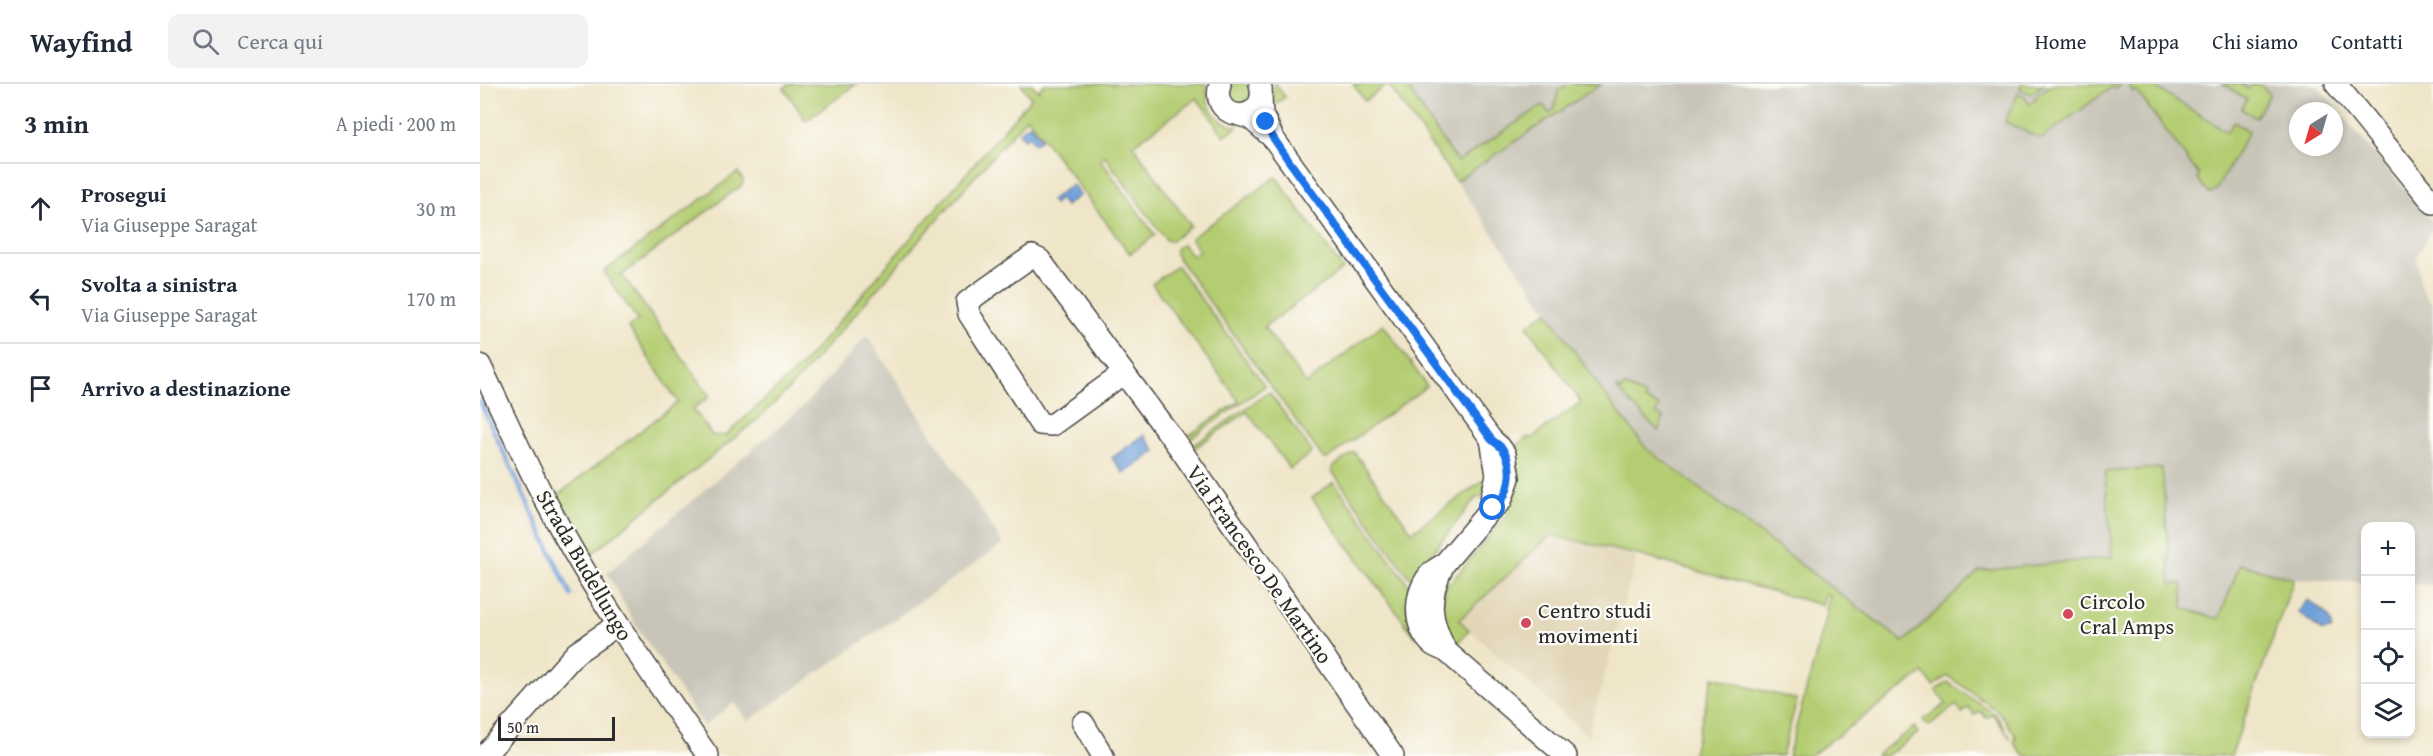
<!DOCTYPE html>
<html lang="it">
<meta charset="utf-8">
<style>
:root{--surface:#fff;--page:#f2f2f3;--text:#1f2937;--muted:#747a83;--line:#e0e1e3}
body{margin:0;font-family:"Gentium Book Plus",serif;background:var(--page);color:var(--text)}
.controls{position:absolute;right:18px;bottom:18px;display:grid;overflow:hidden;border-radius:12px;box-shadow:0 3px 9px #0003}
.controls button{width:54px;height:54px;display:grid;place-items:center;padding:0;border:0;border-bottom:2px solid var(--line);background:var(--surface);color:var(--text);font:30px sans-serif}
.compass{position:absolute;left:1809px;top:18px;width:54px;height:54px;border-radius:50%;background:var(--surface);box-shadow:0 3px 9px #0003;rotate:217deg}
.scale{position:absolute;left:18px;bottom:15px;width:117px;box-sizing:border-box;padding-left:6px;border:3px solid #2b2b2b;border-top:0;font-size:16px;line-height:21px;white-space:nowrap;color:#2b2b2b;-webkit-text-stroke:4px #fdfcf7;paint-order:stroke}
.stop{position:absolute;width:18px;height:18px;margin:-14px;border:4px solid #1a73e8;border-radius:50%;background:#fff}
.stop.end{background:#1a73e8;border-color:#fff;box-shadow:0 2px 6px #0008}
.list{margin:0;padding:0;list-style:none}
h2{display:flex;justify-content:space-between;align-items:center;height:78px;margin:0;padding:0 24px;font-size:26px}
h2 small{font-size:20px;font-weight:400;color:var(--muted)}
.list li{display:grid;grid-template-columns:39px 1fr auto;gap:18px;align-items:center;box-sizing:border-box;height:90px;padding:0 24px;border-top:2px solid var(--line)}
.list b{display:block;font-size:22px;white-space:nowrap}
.list p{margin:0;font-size:20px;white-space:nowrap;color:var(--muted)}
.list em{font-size:20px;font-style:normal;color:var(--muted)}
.icon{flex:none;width:33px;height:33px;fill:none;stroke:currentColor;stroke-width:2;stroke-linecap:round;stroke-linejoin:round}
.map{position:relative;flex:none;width:1953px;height:672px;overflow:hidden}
header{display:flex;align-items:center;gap:36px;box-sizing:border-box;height:84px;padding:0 30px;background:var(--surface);border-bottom:2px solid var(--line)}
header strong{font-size:28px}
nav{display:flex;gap:33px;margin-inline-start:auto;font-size:21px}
.search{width:420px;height:54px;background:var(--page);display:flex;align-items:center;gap:15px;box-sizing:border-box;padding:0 21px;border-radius:12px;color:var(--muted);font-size:22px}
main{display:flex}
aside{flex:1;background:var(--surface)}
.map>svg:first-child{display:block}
.built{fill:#e2d6b7}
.industrial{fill:#c8c4b8;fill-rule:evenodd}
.green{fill:#b4cd72;stroke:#707c4e;stroke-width:1.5}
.water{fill:#70a0da;stroke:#4e6682;stroke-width:1.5}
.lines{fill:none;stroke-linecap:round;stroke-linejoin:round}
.stream{stroke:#70a0da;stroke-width:4.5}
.minor-casing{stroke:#484743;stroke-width:24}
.minor{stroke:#fff;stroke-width:21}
.route{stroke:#1a73e8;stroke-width:8}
.poi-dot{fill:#d1495b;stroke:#fdfcf7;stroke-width:2}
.labels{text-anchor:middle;stroke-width:4.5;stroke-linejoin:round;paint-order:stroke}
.street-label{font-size:22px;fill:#2b2b2b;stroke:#fdfcf7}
.poi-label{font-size:22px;fill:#2b2b2b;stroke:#fdfcf7;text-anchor:start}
</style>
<header>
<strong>Wayfind</strong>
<div class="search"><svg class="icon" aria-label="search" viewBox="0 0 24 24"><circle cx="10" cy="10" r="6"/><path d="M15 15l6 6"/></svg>Cerca qui</div>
<nav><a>Home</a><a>Mappa</a><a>Chi siamo</a><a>Contatti</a></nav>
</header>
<main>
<aside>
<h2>3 min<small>A piedi · 200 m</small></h2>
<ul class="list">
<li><svg class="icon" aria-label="ahead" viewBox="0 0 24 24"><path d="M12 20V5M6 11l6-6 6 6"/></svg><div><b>Prosegui</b><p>Via Giuseppe Saragat</p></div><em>30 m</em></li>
<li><svg class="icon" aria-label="left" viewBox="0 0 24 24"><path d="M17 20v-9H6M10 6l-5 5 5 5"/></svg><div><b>Svolta a sinistra</b><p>Via Giuseppe Saragat</p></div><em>170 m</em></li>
<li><svg class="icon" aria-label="arrive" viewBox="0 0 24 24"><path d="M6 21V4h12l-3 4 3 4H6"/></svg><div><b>Arrivo a destinazione</b></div></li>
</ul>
</aside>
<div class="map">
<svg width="1953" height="672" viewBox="0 0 1953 672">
<rect width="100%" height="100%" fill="#fdfcf7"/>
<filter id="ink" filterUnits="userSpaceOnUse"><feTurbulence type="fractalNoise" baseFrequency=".0167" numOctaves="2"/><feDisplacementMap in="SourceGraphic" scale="12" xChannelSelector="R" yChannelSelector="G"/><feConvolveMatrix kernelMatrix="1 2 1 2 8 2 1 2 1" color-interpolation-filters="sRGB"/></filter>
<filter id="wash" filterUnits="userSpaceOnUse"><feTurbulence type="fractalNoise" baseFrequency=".008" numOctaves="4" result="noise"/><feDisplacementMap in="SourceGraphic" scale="24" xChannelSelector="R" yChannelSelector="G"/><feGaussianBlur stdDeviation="1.35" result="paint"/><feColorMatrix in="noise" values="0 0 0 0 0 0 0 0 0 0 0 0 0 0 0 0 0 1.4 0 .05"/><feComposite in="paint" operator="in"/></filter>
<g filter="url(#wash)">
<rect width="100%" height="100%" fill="#efe5c8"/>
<path class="built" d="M 1071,451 L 1157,472 L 1108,652 L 978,536 Z"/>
<g class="industrial">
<path d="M 908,0 L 1836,0 L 1952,138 L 1953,144 L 1937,173 L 1941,204 L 1948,216 L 1953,220 L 1953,501 L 1931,500 L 1930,442 L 1886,442 L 1885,498 L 1814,495 L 1760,480 L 1739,535 L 1702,524 L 1703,500 L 1691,500 L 1682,384 L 1626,388 L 1633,474 L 1499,487 L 1424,558 L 1159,357 ZM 1818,27 L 1854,27 L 1854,63 L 1818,63 Z"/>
<path d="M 387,251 L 523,460 L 268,637 L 254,618 L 224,642 L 155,540 L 127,489 L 327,319 Z"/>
</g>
<g class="green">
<circle cx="760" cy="9" r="11"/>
<path d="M 309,0 L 376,0 L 326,37 L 304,4 Z"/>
<path d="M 541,0 L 552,0 L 558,7 L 564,0 L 727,0 C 724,22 735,38 757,43 L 744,52 L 717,14 L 653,61 L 711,142 L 691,157 L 686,156 L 624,71 L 620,75 L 675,151 L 650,170 L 547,33 L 315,299 L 279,334 L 110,471 L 78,411 L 198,318 L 148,243 L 158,236 L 125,190 L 125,187 L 258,88 L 263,96 L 262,101 L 142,191 L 230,312 L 213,325 L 232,351 L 245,352 L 320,283 L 551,14 Z"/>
<path d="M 793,0 L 796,0 L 805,13 L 791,23 L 794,11 Z"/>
<path d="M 873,0 L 925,0 L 977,78 L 1063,21 L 1069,29 L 1074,26 L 1078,7 L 1088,0 L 1121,0 L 976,97 L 908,0 L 885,17 Z"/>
<path d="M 1542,0 L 1565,0 L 1551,10 L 1540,5 Z"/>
<path d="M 1572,0 L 1641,0 L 1634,5 L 1632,3 L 1561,55 L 1525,38 L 1538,9 L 1545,12 L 1549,20 L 1556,15 L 1555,13 Z"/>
<path d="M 1647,0 L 1670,0 L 1747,48 L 1754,38 L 1769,47 L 1736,106 L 1729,110 L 1717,94 L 1719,91 L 1656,6 L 1653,8 Z"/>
<path d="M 1743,0 L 1762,0 L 1767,5 L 1773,0 L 1779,0 L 1790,10 L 1776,34 L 1761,25 L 1767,15 Z"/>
<path d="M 796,93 L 863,185 L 784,243 L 826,300 L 903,240 L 947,302 L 847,375 L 843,374 L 695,170 L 696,165 L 703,160 L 712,172 L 719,167 L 711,154 Z"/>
<path d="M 697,182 L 785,302 L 707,357 L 705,354 L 759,317 L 672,200 Z"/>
<path d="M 1067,227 L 1126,312 L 1166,364 L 1424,558 L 1499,487 L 1632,473 L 1625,388 L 1682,384 L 1691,500 L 1703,500 L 1703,524 L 1739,535 L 1760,480 L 1814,495 L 1751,672 L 1544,672 L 1534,659 L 1536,652 L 1519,628 L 1468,592 L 1453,602 L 1443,589 L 1330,672 L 1308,672 L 1348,527 L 1346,526 L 1350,511 L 1345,510 L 1342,521 L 1158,471 L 1071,451 L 979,536 L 989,546 L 977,560 C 958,538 960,524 967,498 L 972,497 L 1029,429 C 1028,419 1036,411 1038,401 C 1040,388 1033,375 1035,363 L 1048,353 L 1050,355 L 1101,318 L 1047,242 Z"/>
<path d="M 1144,302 L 1166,312 L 1165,316 L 1179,322 L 1176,330 L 1184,334 L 1178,347 L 1136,304 L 1142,306 Z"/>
<path d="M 789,308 L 832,368 L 810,385 L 767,328 L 713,365 L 712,362 Z"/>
<path d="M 874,368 L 932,448 L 1008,393 L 1002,413 L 996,414 L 939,485 L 938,491 L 935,496 L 929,493 L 852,387 L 853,383 Z"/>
<path d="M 854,398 L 931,504 L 927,525 L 936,554 L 832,414 Z"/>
<path d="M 1233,593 L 1317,616 L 1302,672 L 1212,672 Z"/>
<path d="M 1468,598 L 1516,631 L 1531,655 L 1513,630 L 1506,634 L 1501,627 L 1494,631 L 1489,624 L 1482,629 L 1476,621 L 1448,642 L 1443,636 L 1466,620 L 1456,606 Z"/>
<path d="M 1434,643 L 1438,649 L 1406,672 L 1397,672 L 1396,671 Z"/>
</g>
<g class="water">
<path d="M 550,40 L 561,55 L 555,60 L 549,52 L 544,55 L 539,48 Z"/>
<path d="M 592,100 L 600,111 L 585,122 L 580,115 L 574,120 L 571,116 Z"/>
<path d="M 664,351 L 676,367 L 644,390 L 632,374 Z"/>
<path d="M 1828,516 C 1838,524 1856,534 1851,546 L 1842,547 L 1818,528 Z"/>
</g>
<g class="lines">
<path class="stream" d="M 0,318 L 91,511"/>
</g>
</g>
<g filter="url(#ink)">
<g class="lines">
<g class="minor-casing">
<g id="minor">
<path d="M 740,0 C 728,40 791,41 780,0"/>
<path d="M 1856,0 L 1953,119"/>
<path d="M 759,31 L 770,34 L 793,54 L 782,30 L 781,15"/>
<path d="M 793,54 L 1011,355"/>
<path d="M 0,281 C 24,330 46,381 72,429 C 117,514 173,593 228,672"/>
<path d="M 644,289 L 572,341 L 560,340 L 489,230 L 487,218 L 552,172 L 560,176 L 701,366 L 913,672"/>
<path d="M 1011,355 L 1020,363 L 1025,370 L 1029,394 L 1021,417 L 1008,428 L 1017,391 Z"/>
<path d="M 964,480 C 947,514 949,534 966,567 C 962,565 957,564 953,561 C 932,544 933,507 952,488 C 955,485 960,483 964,480 Z"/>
<path d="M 964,480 L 1008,428"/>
<path d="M 966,567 L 1086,672"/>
<path d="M 603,639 L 623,672"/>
<path d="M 4,672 L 96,569 L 137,541"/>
</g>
</g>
<use href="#minor" class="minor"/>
</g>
</g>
<g class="lines" filter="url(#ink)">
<path class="route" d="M 786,38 L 792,52 L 809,77 L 1011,355 C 1014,358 1019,361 1022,364 C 1035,382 1031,412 1013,424"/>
</g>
<g class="poi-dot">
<circle cx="1588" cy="530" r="6"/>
<circle cx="1046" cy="539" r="6"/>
</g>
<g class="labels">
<g class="street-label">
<text transform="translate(780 480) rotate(55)" y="8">Via Francesco De Martino</text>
<text transform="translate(105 481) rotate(60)" y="8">Strada Budellungo</text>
</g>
<g class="poi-label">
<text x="1600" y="525">Circolo<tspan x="1600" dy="25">Cral Amps</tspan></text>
<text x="1058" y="534">Centro studi<tspan x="1058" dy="25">movimenti</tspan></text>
</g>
</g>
</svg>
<div class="controls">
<button>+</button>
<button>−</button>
<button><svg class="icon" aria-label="locate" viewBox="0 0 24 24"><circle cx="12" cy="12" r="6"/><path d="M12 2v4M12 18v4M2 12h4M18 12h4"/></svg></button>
<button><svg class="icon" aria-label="layers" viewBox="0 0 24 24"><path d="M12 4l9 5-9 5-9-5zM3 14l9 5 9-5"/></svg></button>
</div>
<svg class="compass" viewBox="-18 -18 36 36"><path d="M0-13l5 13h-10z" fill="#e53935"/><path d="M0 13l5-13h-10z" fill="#747a83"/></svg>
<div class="scale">50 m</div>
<div class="stop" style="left:1013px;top:424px"></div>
<div class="stop end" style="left:786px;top:38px"></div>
</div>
</main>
